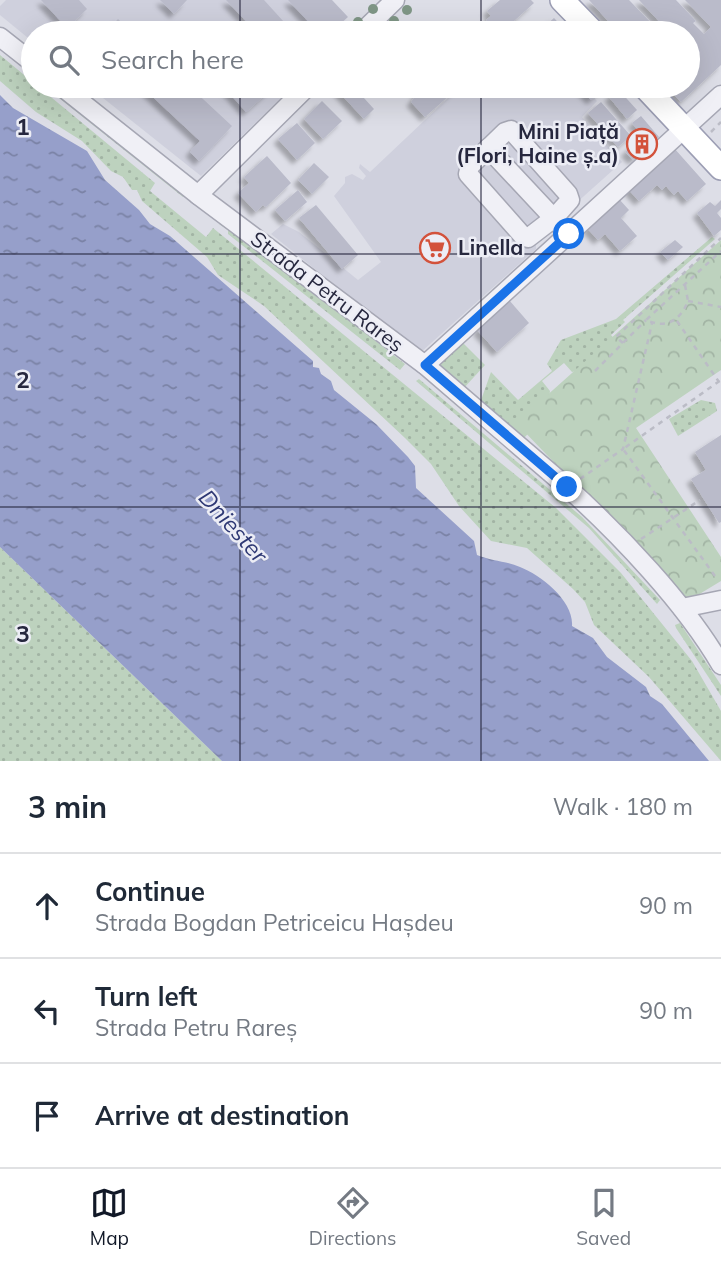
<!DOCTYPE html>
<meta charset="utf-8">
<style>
:root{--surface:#fff;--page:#f2f2f3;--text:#1f2937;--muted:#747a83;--line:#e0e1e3;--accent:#111827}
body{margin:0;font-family:Mulish,sans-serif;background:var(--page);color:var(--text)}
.stop{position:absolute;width:21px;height:21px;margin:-16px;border:5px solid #1a73e8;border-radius:50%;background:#fff}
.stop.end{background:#1a73e8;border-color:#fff;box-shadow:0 2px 7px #0008}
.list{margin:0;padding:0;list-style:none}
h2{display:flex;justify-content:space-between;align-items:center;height:91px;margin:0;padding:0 28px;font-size:30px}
h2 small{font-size:23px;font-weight:400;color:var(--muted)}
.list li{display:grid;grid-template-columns:46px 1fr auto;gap:21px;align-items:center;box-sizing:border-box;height:105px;padding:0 28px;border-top:2px solid var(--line)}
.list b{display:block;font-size:26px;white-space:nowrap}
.list p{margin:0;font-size:23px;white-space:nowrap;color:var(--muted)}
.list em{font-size:23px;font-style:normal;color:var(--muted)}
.icon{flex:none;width:38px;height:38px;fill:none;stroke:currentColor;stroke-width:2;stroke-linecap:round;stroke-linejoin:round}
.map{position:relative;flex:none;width:721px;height:761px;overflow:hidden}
.search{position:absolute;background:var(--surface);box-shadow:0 7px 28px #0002;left:21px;right:21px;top:21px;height:77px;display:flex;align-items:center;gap:18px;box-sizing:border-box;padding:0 24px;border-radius:38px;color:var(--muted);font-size:26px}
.sheet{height:406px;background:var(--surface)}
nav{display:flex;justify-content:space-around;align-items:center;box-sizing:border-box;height:98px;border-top:2px solid var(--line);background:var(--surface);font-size:19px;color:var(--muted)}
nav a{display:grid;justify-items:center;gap:4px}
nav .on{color:var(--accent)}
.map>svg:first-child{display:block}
.built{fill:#cfd0dd}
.grass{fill:url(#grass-dots)}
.park{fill:url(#park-crowns)}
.water{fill:url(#water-ripples)}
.building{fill:#babbca;filter:url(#shadow)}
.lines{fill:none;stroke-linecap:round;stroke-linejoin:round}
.minor-casing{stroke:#a6a7b4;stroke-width:21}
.major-casing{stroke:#9c9eb4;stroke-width:26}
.path{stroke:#bbbcc6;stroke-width:2.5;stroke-dasharray:5 5;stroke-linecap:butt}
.minor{stroke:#f0f0f6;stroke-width:18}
.major{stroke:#fff;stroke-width:23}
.tree{fill:#7f9686}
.route{stroke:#1a73e8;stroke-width:9}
.grid{fill:none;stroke:#26273e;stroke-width:2;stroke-opacity:0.55}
.labels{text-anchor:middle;stroke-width:5;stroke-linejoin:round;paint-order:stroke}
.poi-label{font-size:21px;font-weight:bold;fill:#26273e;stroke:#ecedf5;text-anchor:end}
.street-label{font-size:21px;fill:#26273e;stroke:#ecedf5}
.water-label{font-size:23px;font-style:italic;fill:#2e3874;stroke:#ecedf5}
.grid-label{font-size:23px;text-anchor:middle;font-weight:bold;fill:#26273e;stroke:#ecedf5;stroke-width:5;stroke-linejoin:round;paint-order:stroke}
</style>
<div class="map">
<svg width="721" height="761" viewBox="0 0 721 761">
<defs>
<pattern id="grass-dots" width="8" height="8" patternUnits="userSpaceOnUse" patternTransform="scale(1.75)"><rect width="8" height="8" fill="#bdd2be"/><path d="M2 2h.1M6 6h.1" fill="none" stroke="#a2b4a4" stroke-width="1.8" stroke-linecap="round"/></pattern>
<pattern id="park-crowns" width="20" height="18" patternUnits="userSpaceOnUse" patternTransform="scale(1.75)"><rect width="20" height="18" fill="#bdd2be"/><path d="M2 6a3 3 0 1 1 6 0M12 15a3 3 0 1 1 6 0" fill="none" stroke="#a2b4a4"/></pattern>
<pattern id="water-ripples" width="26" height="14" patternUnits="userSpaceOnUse" patternTransform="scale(1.75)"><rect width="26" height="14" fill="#969fca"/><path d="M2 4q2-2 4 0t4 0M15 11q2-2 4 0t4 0" fill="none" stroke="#7a82a5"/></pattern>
<filter id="shadow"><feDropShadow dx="-4.5" dy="4.5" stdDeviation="2" flood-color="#0004"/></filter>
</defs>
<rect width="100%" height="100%" fill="#dddee7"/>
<g class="built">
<path d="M 6,0 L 298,0 L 331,33 L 33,33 L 33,42 L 0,15 L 0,6 Z"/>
<path d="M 88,86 L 293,86 L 201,176 Z"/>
<path d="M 461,86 L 583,86 L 597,101 L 582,117 L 622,162 L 536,239 L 536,249 L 420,353 L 271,234 L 283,224 L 299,232 L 358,280 L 381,262 L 334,196 L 345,183 L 345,177 L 352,174 L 363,180 L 366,176 L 359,168 L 360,164 L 370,172 Z"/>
</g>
<g class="grass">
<path d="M 0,55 L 155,183 L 150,191 L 206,237 L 213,228 L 556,508 L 621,573 L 692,661 L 721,711 L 721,761 L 649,677 L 594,625 L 585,602 L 573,589 L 527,548 L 491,541 L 459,506 L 431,464 L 405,438 L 264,306 L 218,275 L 207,257 L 142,201 L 137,190 L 132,190 L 123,177 L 111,171 L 82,141 L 36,112 L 0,81 Z"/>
<path d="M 44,86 L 56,86 L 188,192 L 183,197 Z"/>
<path d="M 222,220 L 405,364 L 400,370 L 228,234 L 228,230 L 219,224 Z"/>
<path d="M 712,237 L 715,239 L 623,320 L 625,322 L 611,335 L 618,343 L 586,369 L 572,372 L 564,363 L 542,381 L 550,391 L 547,414 L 523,439 L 480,403 L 491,372 L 518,400 L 552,371 L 547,364 L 561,340 L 616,319 Z"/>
<path d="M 461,341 L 485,365 L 463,389 L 443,373 L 439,365 Z"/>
<path d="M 419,379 L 582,517 L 660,600 L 657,604 L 589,528 L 416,381 Z"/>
<path d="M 701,400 L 715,403 L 717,411 L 678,436 L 669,419 Z"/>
<path d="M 0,547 L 222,761 L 0,761 Z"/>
<path d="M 680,623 L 721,685 L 721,696 L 676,628 L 675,625 Z"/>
</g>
<path class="park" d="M 721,240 L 721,370 L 636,428 L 721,557 L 721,581 L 688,601 L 516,423 Z"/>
<path class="water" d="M 0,95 L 13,108 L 87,151 L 105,180 L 139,210 L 150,224 L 170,236 L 313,361 L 313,367 L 319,368 L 321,374 L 331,381 L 334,390 L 376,424 L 408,457 L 415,466 L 416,488 L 474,541 L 477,555 C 491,561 506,561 520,567 C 541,575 574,601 572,626 L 593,638 L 607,657 L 646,687 L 650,696 L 662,704 L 709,761 L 222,761 L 0,547 Z"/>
<g class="building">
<path d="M 41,0 L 79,0 L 87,9 L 67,28 Z"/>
<path d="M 160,0 L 187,0 L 174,14 Z"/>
<path d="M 226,0 L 264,0 L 294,33 L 257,33 Z"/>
<path d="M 288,0 L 332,0 L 348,17 L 330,33 L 319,33 Z"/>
<path d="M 500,0 L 531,0 L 534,3 L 504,30 L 500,26 L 496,30 L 486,20 L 491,16 L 487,11 Z"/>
<path d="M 589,0 L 629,0 L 661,33 L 619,33 Z"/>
<path d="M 639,0 L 676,0 L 696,21 L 693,23 L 704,34 L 711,27 L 685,0 L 721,0 L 721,65 L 681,102 L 666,86 L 688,86 L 688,33 L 670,33 Z"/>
<path d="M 554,18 L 568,33 L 537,33 Z"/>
<path d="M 118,19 L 133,33 L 105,33 Z"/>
<path d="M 420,22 L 430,33 L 407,33 Z"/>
<path d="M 141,86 L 189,86 L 232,126 L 199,161 L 190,152 L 200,141 Z"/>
<path d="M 223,86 L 275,86 L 246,112 Z"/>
<path d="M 342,86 L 353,86 L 374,109 L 364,119 L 337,90 Z"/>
<path d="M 423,86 L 460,86 L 425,117 L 411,102 Z"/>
<path d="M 578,86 L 607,86 L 591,100 Z"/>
<path d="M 618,89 L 637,110 L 627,119 L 609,97 Z"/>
<path d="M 322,101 L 342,121 L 323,139 L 304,119 Z"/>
<path d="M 601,102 L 631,136 L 618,147 L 588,113 Z"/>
<path d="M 641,116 L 659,137 L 633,160 L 625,152 L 643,136 L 632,123 Z"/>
<path d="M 297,123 L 315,143 L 297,160 L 278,139 Z"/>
<path d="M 674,148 L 706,184 L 687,201 L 678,191 L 674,195 L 666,186 L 662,190 L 657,185 L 639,201 L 628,189 Z"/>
<path d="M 267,156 L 291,183 L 266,207 L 263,205 L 256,212 L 238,193 L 249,183 L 244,177 Z"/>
<path d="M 314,163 L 329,177 L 312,194 L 298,180 Z"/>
<path d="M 298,190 L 307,202 L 285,221 L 275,210 Z"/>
<path d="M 619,199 L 629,210 L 621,218 L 637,236 L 620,251 L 605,234 L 598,240 L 587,228 Z"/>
<path d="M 721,200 L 721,209 L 717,213 L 721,218 L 721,230 L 714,236 L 697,213 L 710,202 L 715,206 Z"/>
<path d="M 316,205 L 358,255 L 342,269 L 299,218 Z"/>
<path d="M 675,240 L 683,247 L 668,260 L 660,252 Z"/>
<path d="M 509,300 L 529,323 L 497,352 L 477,330 Z"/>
<path d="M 721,435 L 721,522 L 719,523 L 691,479 L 706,470 L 695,452 Z"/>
</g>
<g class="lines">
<g class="minor-casing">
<g id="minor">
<path d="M 361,33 L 395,0"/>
<path d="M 0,37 L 33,63"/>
<path d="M 61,86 L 198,195 L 425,365 L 567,487 C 620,535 685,603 721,665"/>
<path d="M 511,130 L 568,194 L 570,200 L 554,218 L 528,238 L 522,235 L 468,174 L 470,166 L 505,132 Z"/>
<path d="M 488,148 L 560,225"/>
<path d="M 198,195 L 308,86"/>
<path d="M 425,365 L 721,95"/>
<path d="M 682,608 L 721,600"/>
</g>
</g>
<g class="major-casing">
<g id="major">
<path d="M 562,0 L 594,33"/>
<path d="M 644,86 L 721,168"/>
</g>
</g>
<g class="path">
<path d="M 711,132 L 721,122"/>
<path d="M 685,285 L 688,301 C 680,321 666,329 646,320 L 721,251"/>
<path d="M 688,301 L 721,307"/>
<path d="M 677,321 L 719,382"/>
<path d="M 623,343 L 616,337 L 721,238"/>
<path d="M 595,371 L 646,320"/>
<path d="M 580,479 L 623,449 L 652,323"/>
<path d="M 641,539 L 700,500"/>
<path d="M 715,576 L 623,449 L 721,380"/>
</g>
<use href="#minor" class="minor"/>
<use href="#major" class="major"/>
</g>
<g class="tree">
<circle cx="373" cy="9" r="5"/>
<circle cx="407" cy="10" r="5"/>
<circle cx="394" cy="21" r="5"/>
<circle cx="358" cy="22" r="5"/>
</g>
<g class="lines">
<path class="route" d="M 567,487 L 425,365 L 569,234"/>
</g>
<path class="grid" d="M 240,0 L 240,33M 481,0 L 481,33M 240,86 L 240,761M 481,86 L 481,761M 0,254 L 721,254M 0,507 L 721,507"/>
<defs>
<g id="building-ring" transform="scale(1.575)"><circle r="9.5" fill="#ecedf5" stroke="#d3523b" stroke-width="1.5"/><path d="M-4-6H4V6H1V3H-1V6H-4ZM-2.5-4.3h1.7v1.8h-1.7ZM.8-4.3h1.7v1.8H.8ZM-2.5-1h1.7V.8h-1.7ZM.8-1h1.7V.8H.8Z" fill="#d3523b"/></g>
<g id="supermarket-ring" transform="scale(1.575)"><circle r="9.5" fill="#ecedf5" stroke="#d3523b" stroke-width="1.5"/><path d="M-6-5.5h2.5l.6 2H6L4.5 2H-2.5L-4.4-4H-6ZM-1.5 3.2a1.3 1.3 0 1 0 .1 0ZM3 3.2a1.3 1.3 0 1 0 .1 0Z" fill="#d3523b"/></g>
</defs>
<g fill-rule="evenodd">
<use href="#building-ring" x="642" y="144"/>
<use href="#supermarket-ring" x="435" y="248"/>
</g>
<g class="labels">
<g class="poi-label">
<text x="619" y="139">Mini Piață<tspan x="619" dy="24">(Flori, Haine ș.a)</tspan></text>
<text x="458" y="255" text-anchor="start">Linella</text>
</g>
<g class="street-label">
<text transform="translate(327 292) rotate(37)" y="7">Strada Petru Rareș</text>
</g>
<g class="water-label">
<text transform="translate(233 526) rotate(48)" y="8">Dniester</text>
</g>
</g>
<g class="grid-label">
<text x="23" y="135">1</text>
<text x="23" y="388">2</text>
<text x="23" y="642">3</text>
</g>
</svg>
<div class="stop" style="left:569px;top:234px"></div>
<div class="stop end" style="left:567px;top:487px"></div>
<div class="search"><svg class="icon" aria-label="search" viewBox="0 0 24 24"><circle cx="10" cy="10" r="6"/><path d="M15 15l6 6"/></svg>Search here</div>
</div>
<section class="sheet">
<h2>3 min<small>Walk · 180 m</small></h2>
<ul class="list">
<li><svg class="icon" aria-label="ahead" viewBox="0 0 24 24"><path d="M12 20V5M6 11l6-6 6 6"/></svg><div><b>Continue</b><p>Strada Bogdan Petriceicu Hașdeu</p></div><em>90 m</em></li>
<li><svg class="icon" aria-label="left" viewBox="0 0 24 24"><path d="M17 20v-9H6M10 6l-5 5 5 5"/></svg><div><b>Turn left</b><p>Strada Petru Rareș</p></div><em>90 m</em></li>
<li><svg class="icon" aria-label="arrive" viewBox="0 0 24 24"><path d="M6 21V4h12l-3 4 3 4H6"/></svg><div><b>Arrive at destination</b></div></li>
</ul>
</section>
<nav>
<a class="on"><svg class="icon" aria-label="map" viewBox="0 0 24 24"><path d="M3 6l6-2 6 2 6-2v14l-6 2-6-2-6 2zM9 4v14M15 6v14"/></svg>Map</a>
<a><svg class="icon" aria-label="directions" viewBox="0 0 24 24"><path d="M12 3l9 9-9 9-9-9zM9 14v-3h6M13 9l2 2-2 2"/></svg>Directions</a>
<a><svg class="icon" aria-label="saved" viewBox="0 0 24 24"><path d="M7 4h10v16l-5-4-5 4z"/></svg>Saved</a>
</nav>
